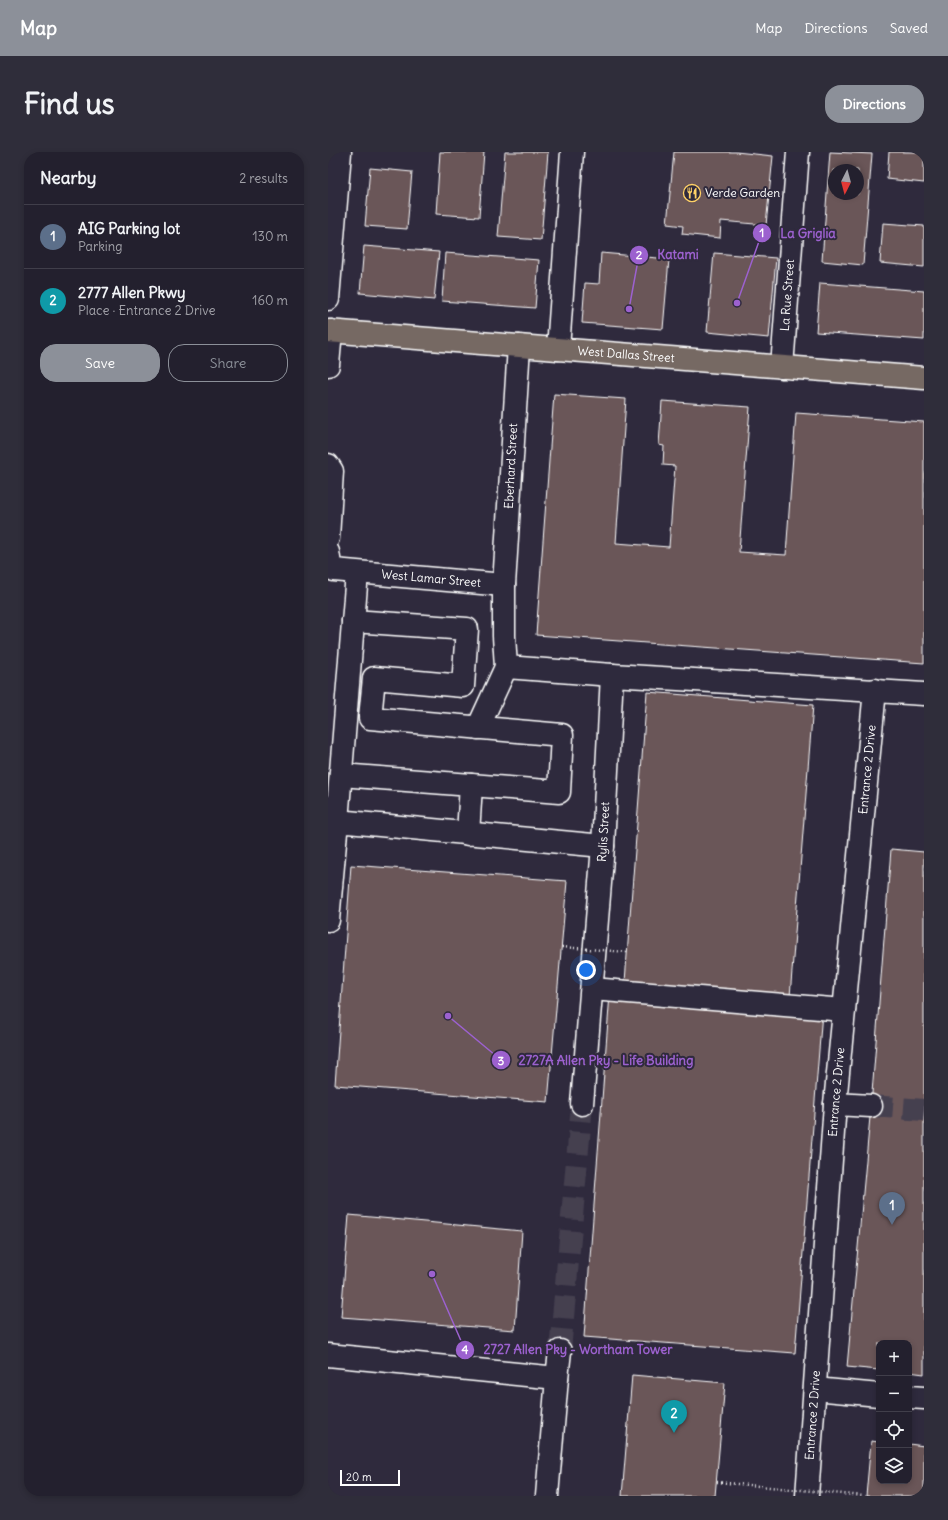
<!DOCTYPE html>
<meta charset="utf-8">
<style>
:root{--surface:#23202e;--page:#2f2d3a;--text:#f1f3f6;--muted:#a3a3aa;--line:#403e4a;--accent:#8c9099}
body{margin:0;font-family:Delius,sans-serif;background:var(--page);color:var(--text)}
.controls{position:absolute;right:12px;bottom:12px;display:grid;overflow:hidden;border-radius:8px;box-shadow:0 2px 6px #0003}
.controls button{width:36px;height:36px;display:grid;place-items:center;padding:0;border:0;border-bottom:1px solid var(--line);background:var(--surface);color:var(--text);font:20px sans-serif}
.compass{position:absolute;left:500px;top:12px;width:36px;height:36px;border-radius:50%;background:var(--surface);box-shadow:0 2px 6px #0003;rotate:186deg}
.scale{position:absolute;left:12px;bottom:10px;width:60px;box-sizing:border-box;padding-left:4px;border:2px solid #fff;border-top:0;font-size:11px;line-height:14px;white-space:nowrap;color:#fff;-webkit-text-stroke:3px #2f2a3d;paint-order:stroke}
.you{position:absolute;left:258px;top:818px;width:14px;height:14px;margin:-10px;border:3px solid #fff;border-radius:50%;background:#1a73e8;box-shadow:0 0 0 6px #1a73e833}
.badge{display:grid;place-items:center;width:26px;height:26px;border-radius:50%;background:var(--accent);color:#fff;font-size:13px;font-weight:700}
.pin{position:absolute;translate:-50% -33px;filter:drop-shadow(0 1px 2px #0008)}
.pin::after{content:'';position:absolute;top:21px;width:14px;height:12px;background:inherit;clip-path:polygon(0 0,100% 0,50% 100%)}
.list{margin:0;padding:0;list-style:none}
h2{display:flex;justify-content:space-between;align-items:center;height:52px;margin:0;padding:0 16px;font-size:17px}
h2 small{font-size:13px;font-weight:400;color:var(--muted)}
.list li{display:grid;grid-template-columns:26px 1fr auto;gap:12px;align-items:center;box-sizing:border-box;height:64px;padding:0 16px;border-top:1px solid var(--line)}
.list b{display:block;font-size:15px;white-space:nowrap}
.list p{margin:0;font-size:13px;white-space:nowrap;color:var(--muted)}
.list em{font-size:13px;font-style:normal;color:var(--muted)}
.actions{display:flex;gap:8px;padding:12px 16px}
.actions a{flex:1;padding:9px 0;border:1px solid var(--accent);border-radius:16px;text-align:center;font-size:14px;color:var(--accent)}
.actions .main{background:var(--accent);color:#fff}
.icon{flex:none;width:22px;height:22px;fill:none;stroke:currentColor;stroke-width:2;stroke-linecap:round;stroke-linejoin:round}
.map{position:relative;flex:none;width:596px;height:1344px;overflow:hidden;border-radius:16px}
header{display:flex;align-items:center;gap:24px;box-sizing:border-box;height:56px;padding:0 20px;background:var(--accent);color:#fff}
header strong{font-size:19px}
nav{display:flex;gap:22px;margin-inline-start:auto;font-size:14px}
.intro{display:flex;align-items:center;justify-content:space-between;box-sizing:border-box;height:96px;padding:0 24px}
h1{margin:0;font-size:28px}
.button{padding:10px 18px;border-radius:16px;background:var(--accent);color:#fff;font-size:14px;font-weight:700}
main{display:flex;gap:24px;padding:0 24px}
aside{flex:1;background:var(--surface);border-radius:16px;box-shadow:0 2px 6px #0003}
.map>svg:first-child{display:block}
.building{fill:#6b5659;stroke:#fff;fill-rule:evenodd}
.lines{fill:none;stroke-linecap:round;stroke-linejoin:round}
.minor-tunnel{stroke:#443f50;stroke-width:22;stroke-dasharray:22 11;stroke-linecap:butt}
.minor-casing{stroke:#fff;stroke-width:25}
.major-casing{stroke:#fff;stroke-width:25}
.minor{stroke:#2f2a3d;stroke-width:22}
.major{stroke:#766964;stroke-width:22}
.path-bridge{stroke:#fff;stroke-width:2.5;stroke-dasharray:1 3;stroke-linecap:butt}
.labels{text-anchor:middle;stroke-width:4;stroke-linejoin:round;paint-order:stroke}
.poi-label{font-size:12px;fill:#fff;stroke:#2f2a3d;text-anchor:start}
.street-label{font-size:12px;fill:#fff;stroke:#2f2a3d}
.leader{fill:none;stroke:#9c61cf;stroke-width:1.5}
.callout-dot{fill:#9c61cf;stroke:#2f2a3d;stroke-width:1.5}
.mark-label{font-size:12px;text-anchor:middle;font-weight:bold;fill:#fff}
.callout-label{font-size:13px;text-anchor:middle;font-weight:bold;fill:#9c61cf;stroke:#2f2a3d;stroke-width:4;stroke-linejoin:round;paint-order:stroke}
</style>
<header>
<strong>Map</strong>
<nav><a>Map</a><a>Directions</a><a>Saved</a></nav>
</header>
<div class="intro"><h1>Find us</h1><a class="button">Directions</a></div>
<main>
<aside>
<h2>Nearby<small>2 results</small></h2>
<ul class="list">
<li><span class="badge" style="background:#5c6f8a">1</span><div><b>AIG Parking lot</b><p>Parking</p></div><em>130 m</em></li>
<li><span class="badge" style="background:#0f9aa8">2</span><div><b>2777 Allen Pkwy</b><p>Place · Entrance 2 Drive</p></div><em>160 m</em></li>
</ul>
<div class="actions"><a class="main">Save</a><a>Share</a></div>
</aside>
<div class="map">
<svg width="596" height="1344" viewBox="0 0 596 1344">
<rect width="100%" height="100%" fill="#2f2a3d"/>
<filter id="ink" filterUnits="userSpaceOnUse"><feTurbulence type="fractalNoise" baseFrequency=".025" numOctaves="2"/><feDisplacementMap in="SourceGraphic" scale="8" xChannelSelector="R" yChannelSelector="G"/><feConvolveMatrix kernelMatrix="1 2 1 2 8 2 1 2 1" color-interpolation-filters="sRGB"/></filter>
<g filter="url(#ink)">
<g class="building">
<path d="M 112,0 L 156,0 L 151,65 L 108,62 Z"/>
<path d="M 177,0 L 220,0 L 213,88 L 170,85 Z"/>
<path d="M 346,0 L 408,0 L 445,4 L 438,73 L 393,69 L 392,86 L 354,82 L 355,74 L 339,72 Z"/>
<path d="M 502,0 L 544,2 L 535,113 L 494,109 ZM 506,18 L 530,18 L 530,42 L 506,42 Z"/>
<path d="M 561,0 L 596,0 L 596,31 L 559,27 Z"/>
<path d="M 42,16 L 84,20 L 79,77 L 37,74 Z"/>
<path d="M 555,71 L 596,74 L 596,115 L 552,111 Z"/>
<path d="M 36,94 L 111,100 L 106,148 L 32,141 Z"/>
<path d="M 117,101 L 211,108 L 207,156 L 114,149 Z"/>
<path d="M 273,101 L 341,107 L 335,177 L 254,171 L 257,131 L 271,132 Z"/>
<path d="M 386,101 L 448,106 L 441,186 L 379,180 Z"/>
<path d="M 492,131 L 596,139 L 596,188 L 488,180 Z"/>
<path d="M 226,242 L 298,247 L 288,391 L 341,395 L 347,314 L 335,313 L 336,294 L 331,293 L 334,249 L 422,255 L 411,400 L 458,403 L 468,261 L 596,270 L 596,511 L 208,483 Z"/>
<path d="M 319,540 L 485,553 L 461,857 L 494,860 L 467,1201 L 256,1185 L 282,842 L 296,843 Z"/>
<path d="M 563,697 L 596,700 L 596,1222 L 581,1220 L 581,1191 L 551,1191 L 551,1218 L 519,1215 L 543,954 Z"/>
<path d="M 23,713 L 239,729 L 220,950 L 7,933 Z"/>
<path d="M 21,1063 L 194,1079 L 187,1178 L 13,1165 Z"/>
<path d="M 304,1223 L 397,1231 L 387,1344 L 294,1344 Z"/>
<path d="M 543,1289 L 551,1290 L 551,1329 L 581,1329 L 581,1292 L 596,1294 L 596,1344 L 538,1344 Z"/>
</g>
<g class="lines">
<g class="minor-tunnel">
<path d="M 543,954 L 596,958"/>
<path d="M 232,1199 L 254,952"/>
</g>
<g class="minor-casing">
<g id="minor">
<path d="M 0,147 L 12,0"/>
<path d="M 191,194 L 176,433 L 176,484 L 178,515 L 284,523 L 596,542"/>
<path d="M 230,197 L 244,0"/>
<path d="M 0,213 L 3,179"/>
<path id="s1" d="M 454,215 L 470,0"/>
<path d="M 0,313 L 4,319 L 0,386"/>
<path id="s2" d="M 0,400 L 2,413 L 6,418 L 176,433"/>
<path d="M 25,469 L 139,477 L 135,534 L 46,526 L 42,566 L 234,583 L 231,640 L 143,633"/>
<path d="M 150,576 L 178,515"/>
<path d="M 13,623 L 143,633 L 140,682"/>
<path d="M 9,669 L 29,421"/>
<path d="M 0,768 L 9,669 L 275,694"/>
<path d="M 264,837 L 516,858"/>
<path id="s3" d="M 254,952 L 275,694 L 284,523"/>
<path d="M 507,952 L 543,954"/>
<path d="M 0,1203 L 229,1226 L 219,1344"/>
<path d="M 229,1226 L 232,1199"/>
<path d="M 487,1237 L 551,1243"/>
<path d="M 581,1245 L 596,1246"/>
<path id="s4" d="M 479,1344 L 507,952 L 547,538"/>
</g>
</g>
<g class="major-casing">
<g id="major">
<path id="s5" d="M 0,179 L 596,226"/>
</g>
</g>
<use href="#minor" class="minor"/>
<use href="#major" class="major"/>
<g class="path-bridge">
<path d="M 234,795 L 299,800"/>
<path d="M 389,1330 L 536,1344"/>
</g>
</g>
</g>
<defs>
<g id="restaurant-ring" transform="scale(0.9)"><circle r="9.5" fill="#2f2a3d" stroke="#ffd166" stroke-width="1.5"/><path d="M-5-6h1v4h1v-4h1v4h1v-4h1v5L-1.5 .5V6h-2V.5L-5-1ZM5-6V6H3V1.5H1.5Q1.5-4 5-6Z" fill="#ffd166"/></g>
</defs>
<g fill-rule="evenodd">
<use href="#restaurant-ring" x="364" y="41"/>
</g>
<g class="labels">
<g class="poi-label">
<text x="377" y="45">Verde Garden</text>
</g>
<g class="street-label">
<text dy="4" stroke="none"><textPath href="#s1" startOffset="72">La Rue Street</textPath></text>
<text dy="4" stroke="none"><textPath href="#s5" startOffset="299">West Dallas Street</textPath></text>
<text transform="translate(183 314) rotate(-87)" y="4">Eberhard Street</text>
<text dy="4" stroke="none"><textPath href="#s2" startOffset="117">West Lamar Street</textPath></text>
<text dy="4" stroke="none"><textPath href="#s4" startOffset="729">Entrance 2 Drive</textPath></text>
<text dy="4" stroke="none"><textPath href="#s3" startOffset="273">Rylis Street</textPath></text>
<text dy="4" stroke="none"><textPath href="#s4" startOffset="405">Entrance 2 Drive</textPath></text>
<text dy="4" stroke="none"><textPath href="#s4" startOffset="81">Entrance 2 Drive</textPath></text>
</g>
</g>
<path class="leader" d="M409 151L434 81M301 157L311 103M120 864L173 908M104 1122L137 1198"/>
<g class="callout-dot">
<circle cx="409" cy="151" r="4"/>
<circle cx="301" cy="157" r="4"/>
<circle cx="120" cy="864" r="4"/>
<circle cx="104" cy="1122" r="4"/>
<circle cx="434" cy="81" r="10"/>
<circle cx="311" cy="103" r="10"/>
<circle cx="173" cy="908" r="10"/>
<circle cx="137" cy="1198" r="10"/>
</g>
<g class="mark-label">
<text x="434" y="85">1</text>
<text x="311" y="107">2</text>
<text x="173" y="913">3</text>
<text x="137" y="1202">4</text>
</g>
<g class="callout-label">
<text x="480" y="86">La Griglia</text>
<text x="350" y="107">Katami</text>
<text x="278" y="913">2727A Allen Pky - Life Building</text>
<text x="250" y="1202">2727 Allen Pky - Wortham Tower</text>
</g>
</svg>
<div class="controls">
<button>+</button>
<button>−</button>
<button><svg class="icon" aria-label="locate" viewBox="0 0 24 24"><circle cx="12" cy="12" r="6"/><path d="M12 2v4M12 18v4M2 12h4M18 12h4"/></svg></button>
<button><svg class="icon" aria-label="layers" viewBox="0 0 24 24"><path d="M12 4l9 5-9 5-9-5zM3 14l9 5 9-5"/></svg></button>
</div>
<svg class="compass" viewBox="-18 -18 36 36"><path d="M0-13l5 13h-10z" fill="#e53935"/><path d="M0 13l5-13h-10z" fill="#a3a3aa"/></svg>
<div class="scale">20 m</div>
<div class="you"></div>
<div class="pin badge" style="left:564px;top:1073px;background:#5c6f8a">1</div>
<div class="pin badge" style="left:346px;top:1281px;background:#0f9aa8">2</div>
</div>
</main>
